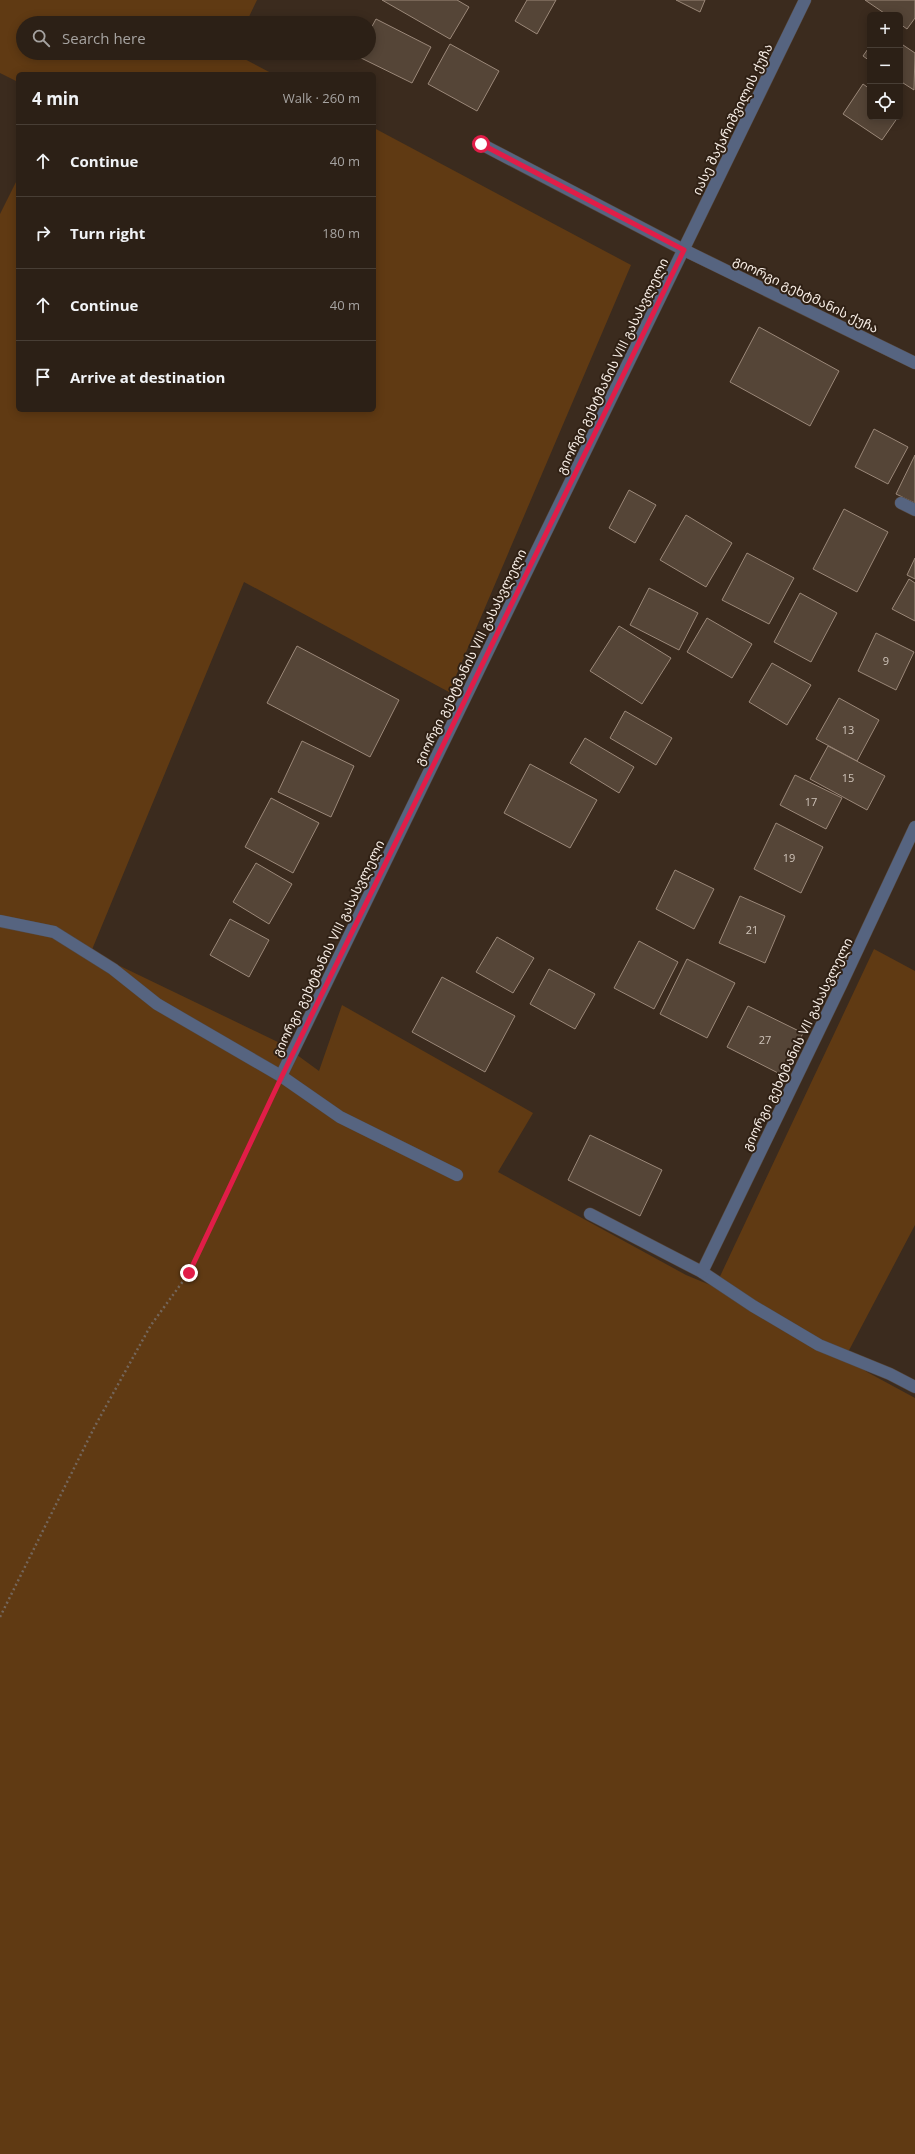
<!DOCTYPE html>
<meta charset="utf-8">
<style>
:root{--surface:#2c2016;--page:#382d23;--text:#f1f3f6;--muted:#a6a3a1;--line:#483e35}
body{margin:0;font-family:"Open Sans","Noto Sans Georgian",sans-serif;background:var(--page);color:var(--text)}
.controls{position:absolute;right:12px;top:12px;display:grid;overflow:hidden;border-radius:6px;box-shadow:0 2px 10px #0003}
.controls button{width:36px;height:36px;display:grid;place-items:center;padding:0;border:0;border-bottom:1px solid var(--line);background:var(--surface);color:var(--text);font:20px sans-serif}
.stop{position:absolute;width:12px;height:12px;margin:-9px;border:3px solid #e11d48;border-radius:50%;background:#fff}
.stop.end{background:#e11d48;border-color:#fff;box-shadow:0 1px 4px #0008}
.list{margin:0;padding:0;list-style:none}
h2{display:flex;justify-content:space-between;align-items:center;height:52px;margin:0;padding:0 16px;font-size:17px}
h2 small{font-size:13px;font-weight:400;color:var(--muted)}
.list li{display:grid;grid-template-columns:26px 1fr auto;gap:12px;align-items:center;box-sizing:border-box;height:72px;padding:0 16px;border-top:1px solid var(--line)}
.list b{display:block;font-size:15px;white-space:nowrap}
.list em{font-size:13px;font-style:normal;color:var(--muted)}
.icon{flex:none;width:22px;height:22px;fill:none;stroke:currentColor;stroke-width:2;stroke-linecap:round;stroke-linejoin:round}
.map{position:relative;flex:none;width:915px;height:2154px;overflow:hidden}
.search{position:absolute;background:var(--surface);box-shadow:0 2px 10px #0003;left:16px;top:16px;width:360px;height:44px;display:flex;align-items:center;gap:10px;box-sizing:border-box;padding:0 14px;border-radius:22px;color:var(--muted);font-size:15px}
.panel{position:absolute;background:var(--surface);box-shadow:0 2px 10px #0003;left:16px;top:72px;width:360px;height:340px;border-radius:6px}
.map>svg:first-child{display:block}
.green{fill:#603a13}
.building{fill:#554537;stroke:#9b8879}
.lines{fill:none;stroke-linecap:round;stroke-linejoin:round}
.lane-casing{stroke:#55463a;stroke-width:13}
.street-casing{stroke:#55463a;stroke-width:13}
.path{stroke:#74665b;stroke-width:2.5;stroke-dasharray:2 3;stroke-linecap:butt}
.lane{stroke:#566480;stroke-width:12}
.street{stroke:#566480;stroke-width:12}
.route{stroke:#e11d48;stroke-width:5}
.labels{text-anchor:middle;stroke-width:4;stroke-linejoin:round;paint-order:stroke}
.number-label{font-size:11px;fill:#cfc4ba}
.street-label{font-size:13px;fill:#f8eee6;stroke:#302115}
</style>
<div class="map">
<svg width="915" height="2154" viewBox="0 0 915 2154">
<rect width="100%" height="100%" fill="#3b2b1e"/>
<g class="green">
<path d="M 0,0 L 257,0 L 246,23 L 23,23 L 23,53 L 233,53 L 273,74 L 18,74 L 18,82 L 0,73 Z"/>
<path d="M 374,128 L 631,265 L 449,692 L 244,582 L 91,952 L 282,1044 L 319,1071 L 342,1005 L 533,1113 L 498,1172 L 686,1275 L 715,1287 L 874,949 L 915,971 L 915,1225 L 846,1356 L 867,1372 L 915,1398 L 915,2154 L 0,2154 L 0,214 L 18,178 L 18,410 L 374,410 Z"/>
</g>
<g class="building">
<path d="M 382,0 L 457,0 L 469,7 L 450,39 Z"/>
<path d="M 527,0 L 556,0 L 537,34 L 515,21 Z"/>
<path d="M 676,0 L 705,0 L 700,12 Z"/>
<path d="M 865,0 L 915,0 L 915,18 L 907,29 L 900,24 L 900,15 L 887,15 Z"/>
<path d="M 376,19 L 431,47 L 412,83 L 357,56 L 358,53 L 369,53 L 369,32 Z"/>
<path d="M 900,43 L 915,53 L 914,90 L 900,81 Z"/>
<path d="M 450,44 L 499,71 L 477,111 L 428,84 Z"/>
<path d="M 870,46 L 870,61 L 863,56 Z"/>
<path d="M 863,84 L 870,89 L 870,117 L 898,117 L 882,140 L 843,114 Z"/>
<path d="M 759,327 L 839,371 L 810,426 L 730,382 Z"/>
<path d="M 874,429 L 908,447 L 888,484 L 855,467 Z"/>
<path d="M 915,455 L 915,503 L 896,494 Z"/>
<path d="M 629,490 L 656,505 L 635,543 L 609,528 Z"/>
<path d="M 844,509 L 888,532 L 857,592 L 813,569 Z"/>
<path d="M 686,515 L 732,543 L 706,587 L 660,560 Z"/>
<path d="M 747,553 L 794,578 L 769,624 L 722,600 Z"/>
<path d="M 915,558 L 915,579 L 907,575 Z"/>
<path d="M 909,579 L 915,583 L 915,621 L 892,609 Z"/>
<path d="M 649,588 L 698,613 L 679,650 L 630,625 Z"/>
<path d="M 800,593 L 837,613 L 811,662 L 774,642 Z"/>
<path d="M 707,618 L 752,644 L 732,678 L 687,652 Z"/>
<path d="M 619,626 L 671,658 L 642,704 L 590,671 Z"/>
<path d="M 876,633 L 914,652 L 896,690 L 858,671 Z"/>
<path d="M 297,646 L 399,700 L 370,757 L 267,703 Z"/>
<path d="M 772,663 L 811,685 L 787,725 L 749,702 Z"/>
<path d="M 839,698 L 879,720 L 857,761 L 816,739 Z"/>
<path d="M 625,711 L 672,738 L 656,765 L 610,738 Z"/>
<path d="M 585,738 L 634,767 L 619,793 L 570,763 Z"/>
<path d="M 302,741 L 354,766 L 331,817 L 278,792 Z"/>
<path d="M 828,746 L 885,776 L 867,810 L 810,779 Z"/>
<path d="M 530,764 L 597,800 L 570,848 L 504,813 Z"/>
<path d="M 795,775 L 842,798 L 826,829 L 780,805 Z"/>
<path d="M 271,798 L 319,823 L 293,873 L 245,847 Z"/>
<path d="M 776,823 L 823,847 L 801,893 L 754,869 Z"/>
<path d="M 256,863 L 292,884 L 269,924 L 233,902 Z"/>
<path d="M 675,870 L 714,889 L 694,929 L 656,909 Z"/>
<path d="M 740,896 L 785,916 L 765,963 L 719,943 Z"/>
<path d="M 230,919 L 269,940 L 249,977 L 210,955 Z"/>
<path d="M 497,937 L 534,958 L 513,993 L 476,972 Z"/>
<path d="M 639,941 L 678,962 L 654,1009 L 614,988 Z"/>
<path d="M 687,959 L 735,983 L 707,1038 L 660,1014 Z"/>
<path d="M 549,969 L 595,994 L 575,1029 L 530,1004 Z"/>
<path d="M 442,977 L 515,1016 L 485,1072 L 412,1032 Z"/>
<path d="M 748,1006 L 803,1033 L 782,1075 L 727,1047 Z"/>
<path d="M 590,1135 L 662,1170 L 640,1216 L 568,1180 Z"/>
</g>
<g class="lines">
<g class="lane-casing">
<g id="lane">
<path d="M 481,144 L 684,250"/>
<path d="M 901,503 L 915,510"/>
<path d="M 0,921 L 54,932 L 113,969 L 157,1004 L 281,1076 L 340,1117 L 457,1175"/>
</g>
</g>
<g class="street-casing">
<g id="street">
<path d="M 684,250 L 915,363"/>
<path d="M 281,1076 L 805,0"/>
<path d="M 590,1214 L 702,1272 L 753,1306 L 819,1345 L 890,1374 L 915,1387"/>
<path d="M 702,1272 L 841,985 L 915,827"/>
</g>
</g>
<path class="path" d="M 0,1617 L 95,1426 L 151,1325 L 189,1273 L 271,1098"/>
<use href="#lane" class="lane"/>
<use href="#street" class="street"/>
</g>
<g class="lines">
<path class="route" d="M 189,1273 L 282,1076 L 684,250 L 481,144"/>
</g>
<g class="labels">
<g class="number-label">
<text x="886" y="665">9</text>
<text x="848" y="734">13</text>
<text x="848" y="782">15</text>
<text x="811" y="806">17</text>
<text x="789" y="862">19</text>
<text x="752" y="934">21</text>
<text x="765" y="1044">27</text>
</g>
<g class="street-label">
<text transform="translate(732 119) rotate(-64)" y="5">იასე შაქარიშვილის ქუჩა</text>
<text transform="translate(806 294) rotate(26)" y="5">გიორგი გეხტმანის ქუჩა</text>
<text transform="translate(612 366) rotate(-64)" y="5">გიორგი გეხტმანის VIII გასასვლელი</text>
<text transform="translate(470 657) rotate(-64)" y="5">გიორგი გეხტმანის VIII გასასვლელი</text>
<text transform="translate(328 948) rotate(-64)" y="5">გიორგი გეხტმანის VIII გასასვლელი</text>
<text transform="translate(797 1044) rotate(-64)" y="5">გიორგი გეხტმანის VII გასასვლელი</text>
</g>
</g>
</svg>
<div class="controls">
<button>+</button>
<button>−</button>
<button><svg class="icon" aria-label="locate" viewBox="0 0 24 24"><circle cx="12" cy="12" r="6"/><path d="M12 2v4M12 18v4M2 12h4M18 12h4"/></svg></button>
</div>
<div class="stop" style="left:481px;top:144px"></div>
<div class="stop end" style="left:189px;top:1273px"></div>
<div class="search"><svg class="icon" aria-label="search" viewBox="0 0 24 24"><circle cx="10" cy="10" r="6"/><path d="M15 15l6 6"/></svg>Search here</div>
<section class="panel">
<h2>4 min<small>Walk · 260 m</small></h2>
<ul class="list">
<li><svg class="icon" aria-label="ahead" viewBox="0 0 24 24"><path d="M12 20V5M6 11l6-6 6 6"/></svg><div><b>Continue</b></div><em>40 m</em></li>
<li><svg class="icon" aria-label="right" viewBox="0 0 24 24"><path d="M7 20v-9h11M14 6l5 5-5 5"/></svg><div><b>Turn right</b></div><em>180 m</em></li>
<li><svg class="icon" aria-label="ahead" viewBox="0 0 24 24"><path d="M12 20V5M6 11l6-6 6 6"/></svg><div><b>Continue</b></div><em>40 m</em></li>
<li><svg class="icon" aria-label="arrive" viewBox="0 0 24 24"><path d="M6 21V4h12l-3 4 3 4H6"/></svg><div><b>Arrive at destination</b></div></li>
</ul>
</section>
</div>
